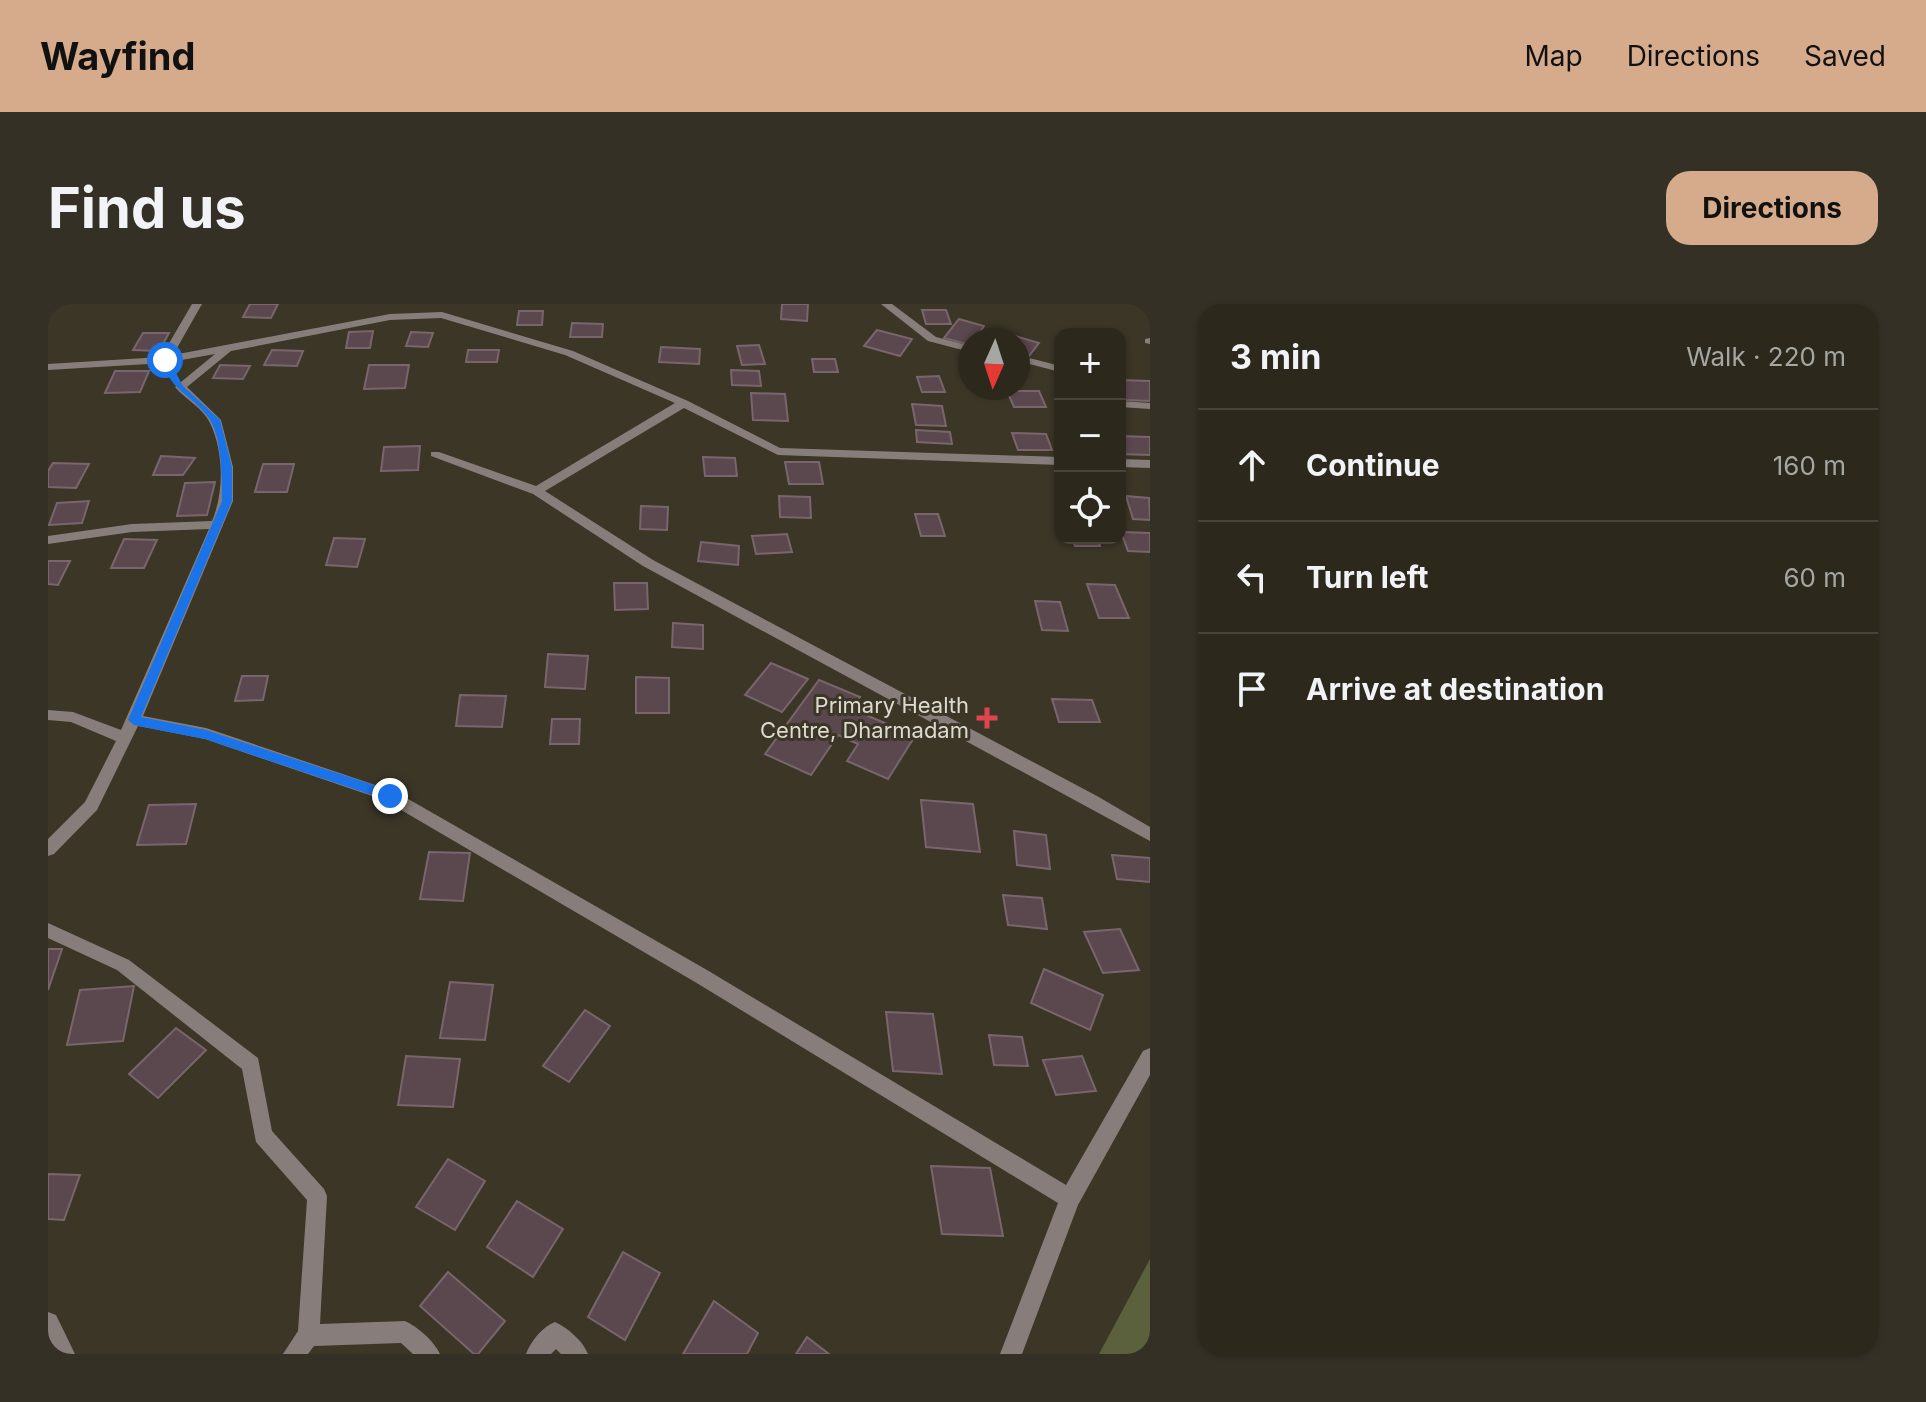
<!DOCTYPE html>
<meta charset="utf-8">
<style>
:root{--surface:#2c281c;--page:#343025;--text:#f1f3f6;--muted:#a6a6a3;--line:#48443b;--accent:#d6ab8b}
body{margin:0;font-family:Inter,sans-serif;background:var(--page);color:var(--text)}
.controls{position:absolute;right:24px;top:24px;display:grid;overflow:hidden;border-radius:16px;box-shadow:0 2px 6px #0004}
.controls button{width:72px;height:72px;display:grid;place-items:center;padding:0;border:0;border-bottom:2px solid var(--line);background:var(--surface);color:var(--text);font:40px sans-serif}
.compass{position:absolute;left:910px;top:24px;width:72px;height:72px;border-radius:50%;background:var(--surface);box-shadow:0 2px 6px #0004;rotate:183deg}
.stop{position:absolute;width:24px;height:24px;margin:-18px;border:6px solid #1a73e8;border-radius:50%;background:#fff}
.stop.end{background:#1a73e8;border-color:#fff;box-shadow:0 2px 8px #0008}
.list{margin:0;padding:0;list-style:none}
h2{display:flex;justify-content:space-between;align-items:center;height:104px;margin:0;padding:0 32px;font-size:34px}
h2 small{font-size:26px;font-weight:400;color:var(--muted)}
.list li{display:grid;grid-template-columns:52px 1fr auto;gap:24px;align-items:center;box-sizing:border-box;height:112px;padding:0 32px;border-top:2px solid var(--line)}
.list b{display:block;font-size:30px;white-space:nowrap}
.list em{font-size:26px;font-style:normal;color:var(--muted)}
.icon{flex:none;width:44px;height:44px;fill:none;stroke:currentColor;stroke-width:2;stroke-linecap:round;stroke-linejoin:round}
.map{position:relative;flex:none;width:1102px;height:1050px;overflow:hidden;border-radius:24px}
header{display:flex;align-items:center;gap:48px;box-sizing:border-box;height:112px;padding:0 40px;background:var(--accent);color:#111}
header strong{font-size:38px}
nav{display:flex;gap:44px;margin-inline-start:auto;font-size:28px}
.intro{display:flex;align-items:center;justify-content:space-between;box-sizing:border-box;height:192px;padding:0 48px}
h1{margin:0;font-size:56px}
.button{padding:20px 36px;border-radius:24px;background:var(--accent);color:#111;font-size:28px;font-weight:700}
main{display:flex;gap:48px;padding:0 48px}
aside{flex:1;background:var(--surface);border-radius:24px;box-shadow:0 2px 6px #0004}
.map>svg:first-child{display:block}
.green{fill:#5b613d}
.building{fill:#5b484f;stroke:#79656c;stroke-width:2}
.lines{fill:none;stroke-linecap:round;stroke-linejoin:round}
.street{fill:#877e7b;fill-rule:evenodd}
.route{fill:#1a73e8}
.health-dot{fill:#e0444e;stroke:#3b3626;stroke-width:3}
.labels{text-anchor:middle;stroke-width:6;stroke-linejoin:round;paint-order:stroke}
.poi-label{font-size:22px;fill:#dddbd1;stroke:#3b3626;text-anchor:end}
</style>
<header>
<strong>Wayfind</strong>
<nav><a>Map</a><a>Directions</a><a>Saved</a></nav>
</header>
<div class="intro"><h1>Find us</h1><a class="button">Directions</a></div>
<main>
<div class="map">
<svg width="1102" height="1050" viewBox="0 0 1102 1050">
<rect width="100%" height="100%" fill="#3b3626"/>
<path class="green" d="M 1102,955 L 1102,1050 L 1051,1050 Z"/>
<g class="building">
<path d="M 202,0 L 230,0 L 223,14 L 195,13 Z"/>
<path d="M 734,0 L 760,0 L 759,17 L 733,15 Z"/>
<path d="M 874,6 L 898,6 L 903,20 L 878,20 Z"/>
<path d="M 471,7 L 495,7 L 494,21 L 469,21 Z"/>
<path d="M 911,15 L 936,22 L 927,36 L 922,36 L 922,41 L 896,34 Z"/>
<path d="M 524,19 L 555,20 L 554,33 L 522,33 Z"/>
<path d="M 829,26 L 864,35 L 852,52 L 816,42 Z"/>
<path d="M 325,27 L 322,44 L 298,44 L 301,28 Z"/>
<path d="M 363,28 L 385,29 L 380,43 L 358,42 Z"/>
<path d="M 95,29 L 121,29 L 111,47 L 85,46 Z"/>
<path d="M 957,29 L 991,39 L 981,52 L 970,48 L 970,36 L 951,36 Z"/>
<path d="M 711,41 L 717,60 L 694,61 L 689,42 Z"/>
<path d="M 613,43 L 652,45 L 651,60 L 611,58 Z"/>
<path d="M 224,46 L 255,47 L 249,62 L 216,61 Z"/>
<path d="M 420,46 L 451,46 L 449,58 L 418,58 Z"/>
<path d="M 764,55 L 787,55 L 790,68 L 766,68 Z"/>
<path d="M 172,61 L 202,62 L 195,75 L 165,74 Z"/>
<path d="M 321,61 L 361,61 L 357,84 L 316,85 Z"/>
<path d="M 683,66 L 711,67 L 713,82 L 684,81 Z"/>
<path d="M 67,67 L 101,67 L 92,88 L 57,89 Z"/>
<path d="M 891,72 L 897,88 L 874,88 L 869,73 Z"/>
<path d="M 1072,76 L 1102,77 L 1102,97 L 1077,96 Z"/>
<path d="M 959,87 L 991,87 L 998,103 L 966,103 Z"/>
<path d="M 703,89 L 737,90 L 740,117 L 705,116 Z"/>
<path d="M 864,100 L 894,102 L 898,122 L 868,121 Z"/>
<path d="M 868,126 L 902,128 L 904,140 L 869,138 Z"/>
<path d="M 964,129 L 998,130 L 1004,146 L 970,146 Z"/>
<path d="M 1072,132 L 1102,133 L 1102,151 L 1072,150 Z"/>
<path d="M 372,142 L 370,166 L 333,167 L 336,143 Z"/>
<path d="M 113,152 L 147,154 L 135,171 L 105,171 Z"/>
<path d="M 655,153 L 687,154 L 689,172 L 657,172 Z"/>
<path d="M 737,158 L 771,158 L 775,180 L 741,180 Z"/>
<path d="M 5,159 L 41,160 L 28,184 L 0,183 L 0,167 Z"/>
<path d="M 215,160 L 246,160 L 239,188 L 207,188 Z"/>
<path d="M 167,178 L 159,211 L 129,212 L 137,179 Z"/>
<path d="M 731,192 L 762,193 L 763,214 L 732,213 Z"/>
<path d="M 1078,192 L 1101,194 L 1102,216 L 1085,215 Z"/>
<path d="M 41,197 L 34,219 L 1,221 L 9,199 Z"/>
<path d="M 593,202 L 620,203 L 619,226 L 592,225 Z"/>
<path d="M 867,210 L 890,210 L 897,232 L 873,232 Z"/>
<path d="M 1073,228 L 1102,229 L 1102,248 L 1080,247 Z"/>
<path d="M 739,230 L 744,248 L 708,250 L 704,232 Z"/>
<path d="M 286,234 L 317,235 L 309,263 L 278,261 Z"/>
<path d="M 1024,234 L 1049,234 L 1052,242 L 1027,242 Z"/>
<path d="M 76,235 L 109,236 L 96,264 L 63,264 Z"/>
<path d="M 653,238 L 691,242 L 690,261 L 650,257 Z"/>
<path d="M 0,257 L 22,257 L 10,281 L 0,280 Z"/>
<path d="M 566,279 L 599,279 L 600,305 L 567,306 Z"/>
<path d="M 1039,280 L 1067,281 L 1081,314 L 1051,314 Z"/>
<path d="M 987,297 L 1012,298 L 1020,327 L 994,326 Z"/>
<path d="M 625,319 L 655,321 L 655,345 L 624,343 Z"/>
<path d="M 500,350 L 540,352 L 537,385 L 497,383 Z"/>
<path d="M 723,359 L 760,375 L 734,408 L 697,391 Z"/>
<path d="M 194,372 L 220,372 L 215,396 L 187,397 Z"/>
<path d="M 588,373 L 621,374 L 621,409 L 588,409 Z"/>
<path d="M 771,376 L 812,393 L 804,405 L 867,432 L 840,475 L 799,457 L 810,440 L 790,431 L 763,471 L 717,450 Z"/>
<path d="M 412,391 L 458,392 L 454,423 L 408,422 Z"/>
<path d="M 1004,395 L 1044,396 L 1052,418 L 1011,418 Z"/>
<path d="M 504,415 L 532,415 L 531,440 L 502,440 Z"/>
<path d="M 873,496 L 925,500 L 932,548 L 878,543 Z"/>
<path d="M 148,500 L 138,540 L 89,541 L 101,501 Z"/>
<path d="M 966,527 L 998,531 L 1002,565 L 969,561 Z"/>
<path d="M 381,548 L 422,549 L 415,597 L 372,595 Z"/>
<path d="M 1064,551 L 1102,554 L 1102,578 L 1069,575 Z"/>
<path d="M 955,591 L 994,594 L 999,625 L 960,621 Z"/>
<path d="M 1072,625 L 1091,666 L 1055,669 L 1036,628 Z"/>
<path d="M 0,645 L 14,645 L 0,686 Z"/>
<path d="M 996,665 L 1055,691 L 1042,726 L 983,699 Z"/>
<path d="M 402,678 L 445,681 L 437,736 L 392,734 Z"/>
<path d="M 86,682 L 75,737 L 19,741 L 32,686 Z"/>
<path d="M 537,706 L 562,722 L 521,778 L 495,762 Z"/>
<path d="M 838,708 L 885,710 L 894,770 L 845,767 Z"/>
<path d="M 128,724 L 158,746 L 110,794 L 81,770 Z"/>
<path d="M 941,731 L 974,733 L 980,762 L 946,761 Z"/>
<path d="M 358,752 L 412,755 L 405,803 L 350,801 Z"/>
<path d="M 1034,752 L 1048,787 L 1008,791 L 995,756 Z"/>
<path d="M 400,855 L 437,877 L 407,926 L 368,903 Z"/>
<path d="M 883,862 L 942,864 L 955,932 L 894,930 Z"/>
<path d="M 0,870 L 32,871 L 16,916 L 0,915 Z"/>
<path d="M 469,897 L 515,925 L 485,973 L 439,943 Z"/>
<path d="M 575,948 L 612,969 L 577,1036 L 540,1013 Z"/>
<path d="M 400,968 L 457,1017 L 430,1050 L 426,1050 L 372,1002 Z"/>
<path d="M 666,997 L 710,1029 L 699,1050 L 635,1050 Z"/>
<path d="M 759,1033 L 781,1050 L 748,1050 Z"/>
</g>
<g class="lines">
<g class="street">
<path d="M 144,0 L 154,0 L 125,51 L 342,10 L 394,8 L 525,47 L 640,97 L 732,144 L 1012,153 L 1012,161 L 730,151 L 636,104 L 497,187 L 605,256 L 1049,492 L 1102,523 L 1102,537 L 595,262 L 485,190 L 383,152 L 383,148 L 391,148 L 488,182 L 627,99 L 517,51 L 393,14 L 342,16 L 183,47 L 139,83 L 173,116 L 185,163 L 185,197 L 95,412 L 158,424 L 348,488 L 659,666 L 1018,881 L 1095,747 L 1102,744 L 1102,771 L 1030,901 L 974,1050 L 952,1050 L 1010,899 L 647,678 L 336,496 L 157,435 L 90,422 L 49,506 L 6,550 L 0,552 L 0,535 L 37,498 L 68,437 L 23,418 L 0,416 L 0,406 L 25,408 L 73,426 L 161,225 L 84,228 L 0,240 L 0,232 L 84,220 L 164,217 C 176,189 176,148 162,119 C 156,105 136,94 127,83 L 167,50 L 117,59 L 0,66 L 0,60 L 113,53 Z"/>
<path d="M 833,0 L 844,0 L 888,33 L 922,42 L 922,48 L 880,37 Z"/>
<path d="M 1102,34 L 1102,40 L 1097,39 L 1097,35 Z"/>
<path d="M 970,51 L 1012,62 L 1012,68 L 970,57 Z"/>
<path d="M 1072,97 L 1102,99 L 1102,105 L 1072,103 Z"/>
<path d="M 1072,155 L 1102,156 L 1102,164 L 1072,163 Z"/>
<path d="M 0,619 L 81,656 L 210,754 L 224,827 L 276,885 L 279,892 L 272,1020 L 357,1017 C 370,1023 386,1037 392,1050 L 365,1050 L 353,1039 L 266,1042 L 260,1050 L 235,1050 L 250,1027 L 259,896 L 208,838 L 194,765 L 69,666 L 0,634 Z"/>
<path d="M 0,1008 L 8,1011 L 27,1050 L 4,1050 L 0,1042 Z"/>
<path d="M 507,1018 C 520,1024 535,1037 540,1050 L 513,1050 L 508,1045 L 503,1050 L 478,1050 C 483,1037 494,1023 507,1018 Z"/>
</g>
</g>
<path class="route" d="M 114,54 L 120,54 L 135,82 L 172,116 L 184,163 L 184,197 L 93,413 L 158,426 L 347,488 L 347,496 L 342,497 L 157,435 L 86,421 L 80,416 L 174,197 C 174,175 174,135 162,116 C 148,93 118,85 114,54 Z"/>
<path class="health-dot" d="M935 402h8v8h8v8h-8v8h-8v-8h-8v-8h8z"/>
<g class="labels">
<g class="poi-label">
<text x="921" y="409">Primary Health<tspan x="921" dy="25">Centre, Dharmadam</tspan></text>
</g>
</g>
</svg>
<div class="controls">
<button>+</button>
<button>−</button>
<button><svg class="icon" aria-label="locate" viewBox="0 0 24 24"><circle cx="12" cy="12" r="6"/><path d="M12 2v4M12 18v4M2 12h4M18 12h4"/></svg></button>
</div>
<svg class="compass" viewBox="-18 -18 36 36"><path d="M0-13l5 13h-10z" fill="#e53935"/><path d="M0 13l5-13h-10z" fill="#a6a6a3"/></svg>
<div class="stop" style="left:117px;top:56px"></div>
<div class="stop end" style="left:342px;top:492px"></div>
</div>
<aside>
<h2>3 min<small>Walk · 220 m</small></h2>
<ul class="list">
<li><svg class="icon" aria-label="ahead" viewBox="0 0 24 24"><path d="M12 20V5M6 11l6-6 6 6"/></svg><div><b>Continue</b></div><em>160 m</em></li>
<li><svg class="icon" aria-label="left" viewBox="0 0 24 24"><path d="M17 20v-9H6M10 6l-5 5 5 5"/></svg><div><b>Turn left</b></div><em>60 m</em></li>
<li><svg class="icon" aria-label="arrive" viewBox="0 0 24 24"><path d="M6 21V4h12l-3 4 3 4H6"/></svg><div><b>Arrive at destination</b></div></li>
</ul>
</aside>
</main>
